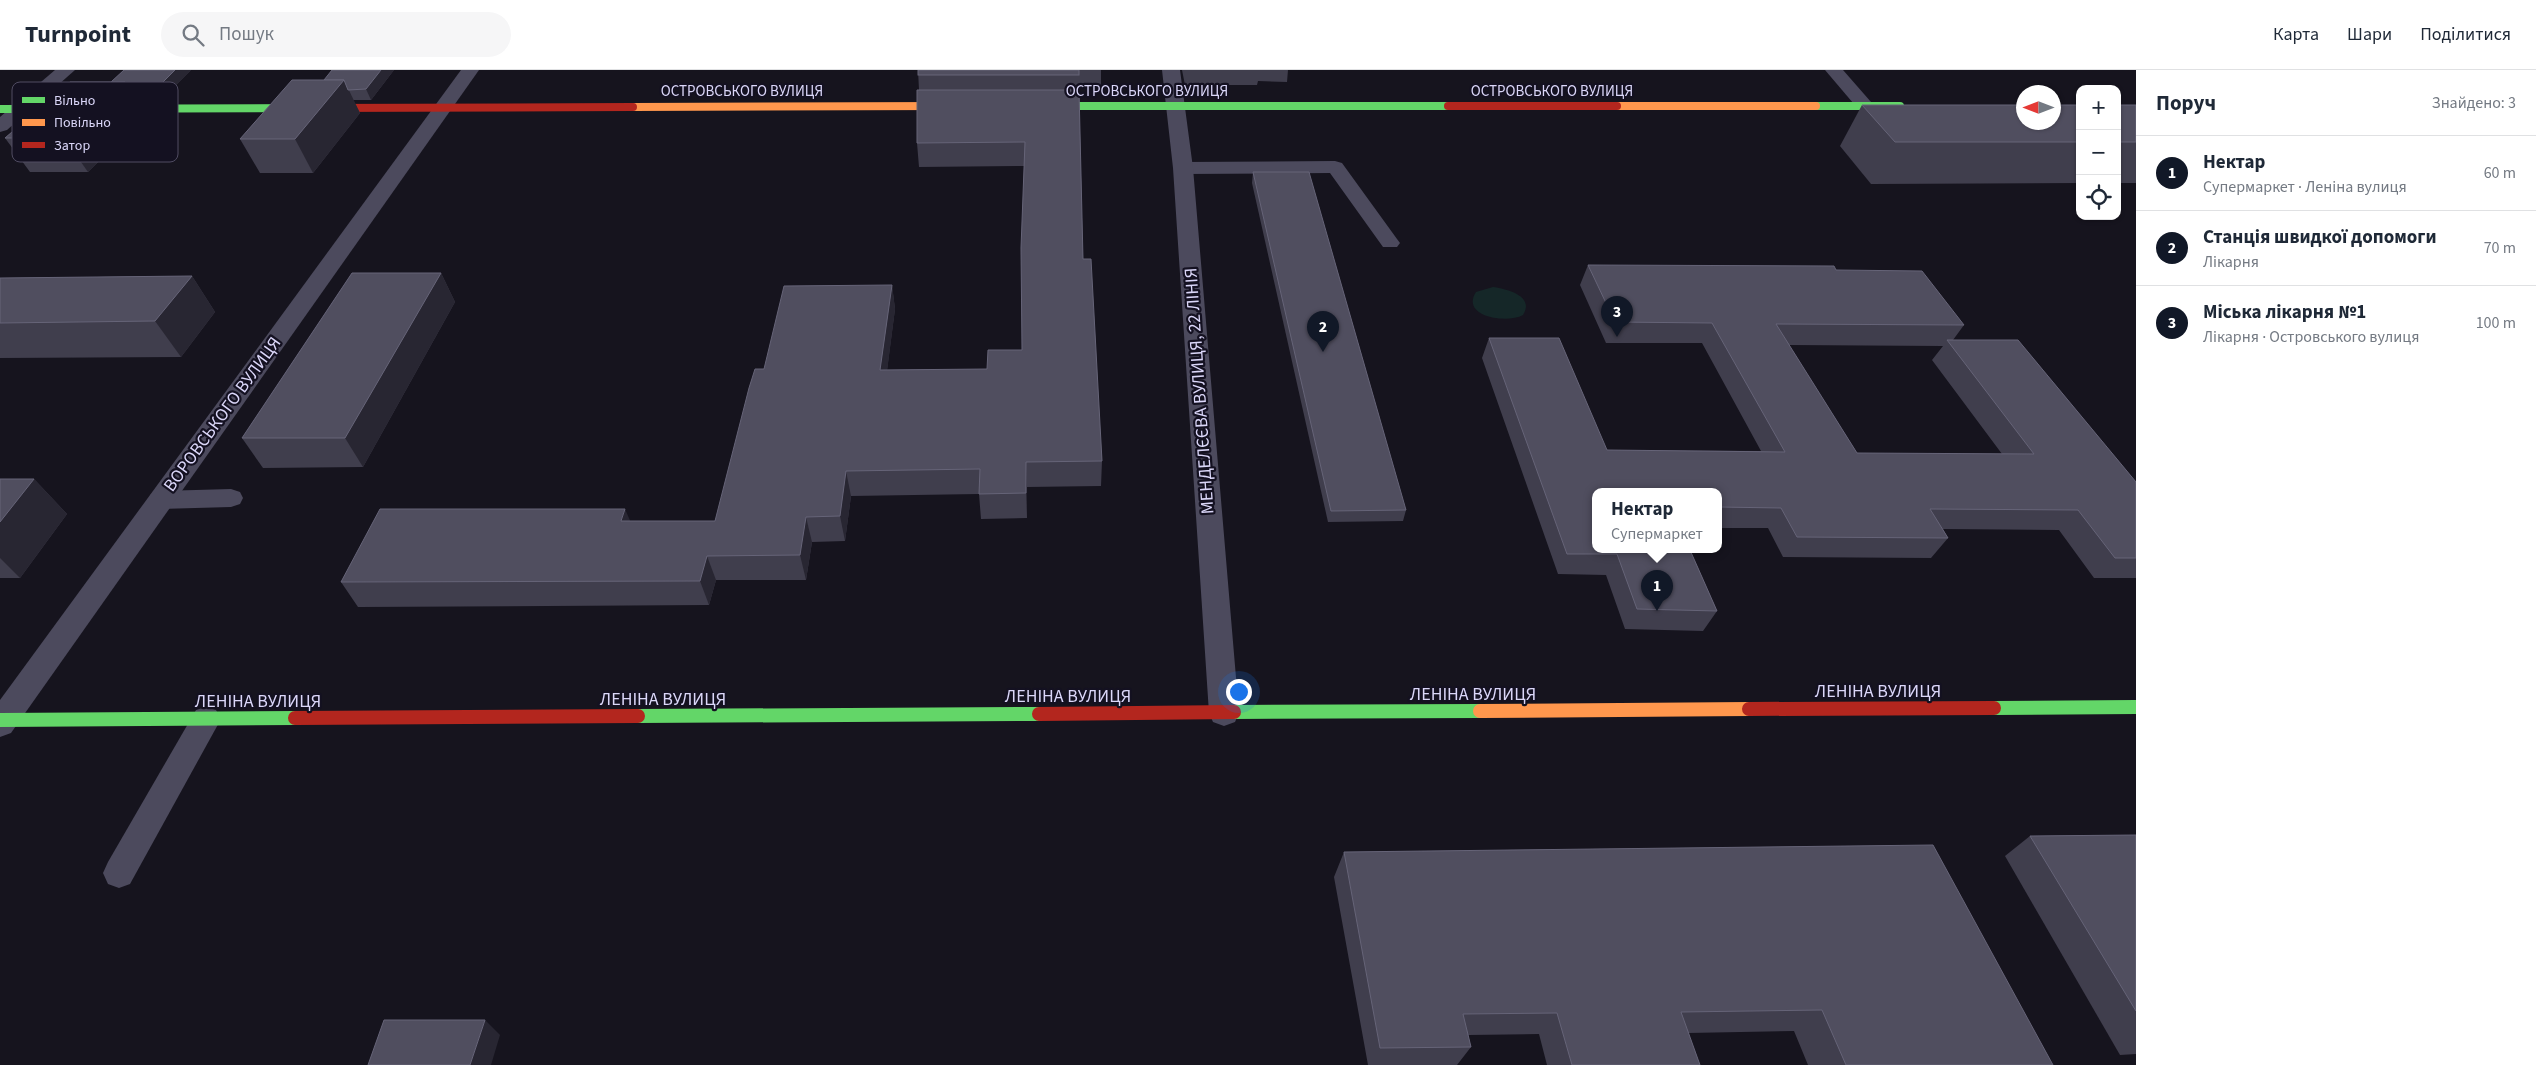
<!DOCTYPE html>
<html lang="uk">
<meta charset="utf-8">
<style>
:root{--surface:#fff;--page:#f6f6f7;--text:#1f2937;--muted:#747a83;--line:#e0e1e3;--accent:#111827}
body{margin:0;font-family:"Source Sans 3",sans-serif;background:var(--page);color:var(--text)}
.controls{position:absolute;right:15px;top:15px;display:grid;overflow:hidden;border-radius:10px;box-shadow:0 1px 4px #0004}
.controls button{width:45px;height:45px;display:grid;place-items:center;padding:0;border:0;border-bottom:1px solid var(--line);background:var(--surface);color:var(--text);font:25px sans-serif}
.compass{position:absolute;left:2016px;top:15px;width:45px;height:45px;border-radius:50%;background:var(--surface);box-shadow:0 1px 4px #0004;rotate:270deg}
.you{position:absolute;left:1238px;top:621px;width:18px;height:18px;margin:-12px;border:4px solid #fff;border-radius:50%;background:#1a73e8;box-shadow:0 0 0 8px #1a73e833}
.badge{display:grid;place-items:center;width:32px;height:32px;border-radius:50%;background:var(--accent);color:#fff;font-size:16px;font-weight:700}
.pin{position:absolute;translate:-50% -41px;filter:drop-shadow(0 1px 2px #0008)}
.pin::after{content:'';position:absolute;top:26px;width:18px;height:15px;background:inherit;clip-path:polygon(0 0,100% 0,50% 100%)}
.popup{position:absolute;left:1592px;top:418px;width:130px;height:65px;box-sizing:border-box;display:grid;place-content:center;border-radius:10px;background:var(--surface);filter:drop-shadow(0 1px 4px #0005);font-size:16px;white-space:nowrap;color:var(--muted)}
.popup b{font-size:19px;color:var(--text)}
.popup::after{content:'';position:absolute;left:50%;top:100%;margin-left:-10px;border:10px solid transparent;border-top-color:var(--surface)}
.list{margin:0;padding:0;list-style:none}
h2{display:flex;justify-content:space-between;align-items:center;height:65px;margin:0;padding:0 20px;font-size:21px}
h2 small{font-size:16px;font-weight:400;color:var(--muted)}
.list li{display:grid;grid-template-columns:32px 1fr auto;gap:15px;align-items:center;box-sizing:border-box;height:75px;padding:0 20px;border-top:1px solid var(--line)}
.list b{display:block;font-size:19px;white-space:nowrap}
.list p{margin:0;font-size:16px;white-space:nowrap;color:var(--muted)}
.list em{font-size:16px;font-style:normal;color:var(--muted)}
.icon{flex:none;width:28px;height:28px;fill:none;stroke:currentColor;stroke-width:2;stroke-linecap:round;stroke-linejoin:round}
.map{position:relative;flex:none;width:2136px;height:995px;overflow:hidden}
header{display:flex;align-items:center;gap:30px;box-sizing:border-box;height:70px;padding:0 25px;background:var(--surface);border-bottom:1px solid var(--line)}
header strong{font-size:24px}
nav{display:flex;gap:28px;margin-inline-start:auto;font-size:18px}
.search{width:350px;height:45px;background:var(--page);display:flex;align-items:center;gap:12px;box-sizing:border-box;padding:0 18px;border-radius:28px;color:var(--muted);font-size:19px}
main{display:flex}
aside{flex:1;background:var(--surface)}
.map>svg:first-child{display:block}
.green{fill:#152728}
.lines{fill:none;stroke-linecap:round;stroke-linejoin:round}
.lane{fill:#4c4a5d;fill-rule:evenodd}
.street{fill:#4c4a5d;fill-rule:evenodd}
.fast-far1{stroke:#63d668;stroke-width:8}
.fast{stroke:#63d668;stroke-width:14}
.slow-far1{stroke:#ff974d;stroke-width:8}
.slow{stroke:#ff974d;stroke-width:14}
.jam-far1{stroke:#b3261e;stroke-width:8}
.jam{stroke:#b3261e;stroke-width:14}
.wall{fill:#403e4d;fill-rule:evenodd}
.shaded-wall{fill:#282632}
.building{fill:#504e5f;stroke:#666478}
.labels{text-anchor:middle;stroke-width:4.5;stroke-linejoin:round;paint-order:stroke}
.far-street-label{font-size:15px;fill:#dbd7f9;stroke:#141121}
.street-label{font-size:18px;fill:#dbd7f9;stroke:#141121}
.key{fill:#141121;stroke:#504c62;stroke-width:1}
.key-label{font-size:14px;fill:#dbd7f9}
</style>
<header>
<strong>Turnpoint</strong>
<div class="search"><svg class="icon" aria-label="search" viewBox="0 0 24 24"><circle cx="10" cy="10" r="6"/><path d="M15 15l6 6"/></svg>Пошук</div>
<nav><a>Карта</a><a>Шари</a><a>Поділитися</a></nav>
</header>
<main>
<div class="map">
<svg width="2136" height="995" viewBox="0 0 2136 995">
<rect width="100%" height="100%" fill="#16141e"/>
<path class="green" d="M 1493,217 C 1507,219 1535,226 1523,245 C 1507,254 1460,247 1476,222 Z"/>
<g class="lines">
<g class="lane">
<path d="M 1335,91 L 1342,93 L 1397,169 L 1400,173 L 1397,177 L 1383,177 L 1330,103 L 1183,104 L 1176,102 L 1174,98 L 1176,94 L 1183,92 Z"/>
<path d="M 231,419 L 240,422 L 243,428 L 240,434 L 231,437 L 160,439 L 151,436 L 148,430 L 151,424 L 160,421 Z"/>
<path d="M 206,637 L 216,640 L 221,649 L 130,814 L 119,818 L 108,814 L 103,803 L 108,792 L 196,640 Z"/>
</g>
<g class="street">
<path d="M 55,0 L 75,0 L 7,60 L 0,62 L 0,47 Z"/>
<path d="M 461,0 L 479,0 L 11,663 L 0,667 L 0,630 Z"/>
<path d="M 1162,0 L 1180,0 L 1193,98 L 1239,643 L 1235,652 L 1224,656 L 1213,652 L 1209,643 L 1173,98 Z"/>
<path d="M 1825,0 L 1843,0 L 1871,32 L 1874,36 L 1871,40 L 1859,40 Z"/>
</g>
<g class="fast-far1">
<path d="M 1043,36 L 1448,36"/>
<path d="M 1816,36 L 1900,36"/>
<path d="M 0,39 L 311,38"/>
</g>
<g class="fast">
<path d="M 1994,638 L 2136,637"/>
<path d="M 1234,642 L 1480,641"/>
<path d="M 638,646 L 1039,644"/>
<path d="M 0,650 L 295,648"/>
</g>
<g class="slow-far1">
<path d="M 1617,36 L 1816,36"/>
<path d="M 633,37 L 955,36"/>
</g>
<path class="slow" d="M 1480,641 L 1749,639"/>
<g class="jam-far1">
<path d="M 1448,36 L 1617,36"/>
<path d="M 311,38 L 633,37"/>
</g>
<g class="jam">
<path d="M 1749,639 L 1994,638"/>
<path d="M 1039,644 L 1234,642"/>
<path d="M 295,648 L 638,646"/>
</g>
</g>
<g class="wall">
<path d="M 191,0 L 160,31 L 137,31 L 146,45 L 88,102 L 30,102 L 5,68 L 111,12 Z"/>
<path d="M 394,0 L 371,30 L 353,30 L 360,43 L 313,103 L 260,103 L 240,69 L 324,10 Z"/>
<path d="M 918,0 L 1101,0 L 1101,15 L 1079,15 L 1079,20 L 1083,189 L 1102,391 L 1101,416 L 1027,417 L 1027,448 L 981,449 L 979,424 L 851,426 L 845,471 L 812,472 L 806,510 L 716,510 L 709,535 L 358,537 L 341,512 L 630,451 L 715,451 L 764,299 L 892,215 L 895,239 L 887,300 L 987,299 L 1022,280 L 1024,96 L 919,97 L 917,73 L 919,20 Z"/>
<path d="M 1182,0 L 1288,0 L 1287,12 L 1258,11 L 1257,15 L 1185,15 Z"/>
<path d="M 1862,35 L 2080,35 L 2080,113 L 1871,114 L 1840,76 Z"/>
<rect x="2117" y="35" width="19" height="78"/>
<path d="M 1253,102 L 1406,440 L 1403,451 L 1328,452 L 1252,113 Z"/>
<path d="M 1588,195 L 1836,200 L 1964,255 L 1953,270 L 2136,412 L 2136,508 L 2094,508 L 2059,460 L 1943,459 L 1948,468 L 1931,488 L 1783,487 L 1768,458 L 1718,458 L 1718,422 L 1596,422 L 1690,480 L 1717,541 L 1703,561 L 1625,559 L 1606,505 L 1558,504 L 1482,288 L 1489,268 L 1607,380 L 1761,381 L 1702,273 L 1606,273 L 1580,215 ZM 1789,275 L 1943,276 L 1932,290 L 2002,384 L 1857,383 Z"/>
<path d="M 441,203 L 455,232 L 363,397 L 263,398 L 242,368 Z"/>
<path d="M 192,206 L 215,242 L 181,287 L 0,288 L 0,208 Z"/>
<path d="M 0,409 L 34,409 L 67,444 L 20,508 L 0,508 Z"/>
<path d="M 2136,765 L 2136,984 L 2120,985 L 2005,786 L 2030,766 Z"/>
<path d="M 1344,782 L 2053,995 L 1808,995 L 1794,961 L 1688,963 L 1700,995 L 1547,995 L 1539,964 L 1468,965 L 1471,977 L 1457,995 L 1368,995 L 1334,807 Z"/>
</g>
<g class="shaded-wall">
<path d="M 175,0 L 191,0 L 160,31 L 154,21 Z"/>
<path d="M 381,0 L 394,0 L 371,30 L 366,19 Z"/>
<path d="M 344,10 L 360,43 L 313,103 L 295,69 Z"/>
<path d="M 125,12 L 146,45 L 88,102 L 64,68 Z"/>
<path d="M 441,203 L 455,232 L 363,397 L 345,368 Z"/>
<path d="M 192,206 L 215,242 L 181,287 L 155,251 Z"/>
<path d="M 892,215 L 895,239 L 884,325 L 880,300 Z"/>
<path d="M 1026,392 L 1027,417 L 1027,448 L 1026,423 Z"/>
<path d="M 846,401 L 851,426 L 845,471 L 840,446 Z"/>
<path d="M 34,409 L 67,444 L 20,508 L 0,488 L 0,452 Z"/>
<path d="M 625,439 L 636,464 L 621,451 Z"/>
<path d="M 806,447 L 812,472 L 806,510 L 800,485 Z"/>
<path d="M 707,486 L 716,510 L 709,535 L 700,511 Z"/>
<path d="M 485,950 L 500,965 L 491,995 L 470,995 Z"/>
</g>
<g class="building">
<path d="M 124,0 L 175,0 L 154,21 L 131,21 L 125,12 L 111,12 Z"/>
<path d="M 332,0 L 381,0 L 366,19 L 348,20 L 344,10 L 324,10 Z"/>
<rect x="918" y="0" width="161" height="5"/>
<path d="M 292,10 L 344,10 L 295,69 L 240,69 Z"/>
<path d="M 70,12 L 125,12 L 64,68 L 5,68 Z"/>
<path d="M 917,20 L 1079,20 L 1083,189 L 1091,189 L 1102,391 L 1026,392 L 1026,423 L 979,424 L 980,399 L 846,401 L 840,446 L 806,447 L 800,485 L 707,486 L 700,511 L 341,512 L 380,439 L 625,439 L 621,451 L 715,451 L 749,318 L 755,299 L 764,299 L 784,216 L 892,215 L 880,300 L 987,299 L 988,280 L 1022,280 L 1021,178 L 1025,72 L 917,73 Z"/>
<path d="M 1862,35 L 2024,35 L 2024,52 L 2054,52 L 2054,35 L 2080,35 L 2080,72 L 1895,72 Z"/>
<rect x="2117" y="35" width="19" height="37"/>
<path d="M 1253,102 L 1309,102 L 1406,440 L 1331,441 Z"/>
<path d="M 1588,195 L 1834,196 L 1836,200 L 1922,201 L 1964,255 L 1776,254 L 1857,383 L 2034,384 L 1947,270 L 2018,270 L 2136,412 L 2136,488 L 2115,488 L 2078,440 L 1930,439 L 1948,468 L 1797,467 L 1781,438 L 1718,437 L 1718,422 L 1596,422 L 1596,480 L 1690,480 L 1717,541 L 1637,539 L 1617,484 L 1567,484 L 1489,268 L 1559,268 L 1607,380 L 1785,382 L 1712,253 L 1615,252 Z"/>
<path d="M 352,203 L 441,203 L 345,368 L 242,368 Z"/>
<path d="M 192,206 L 155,251 L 0,253 L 0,208 Z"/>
<path d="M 0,409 L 34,409 L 0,452 Z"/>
<path d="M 2136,765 L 2136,941 L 2030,766 Z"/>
<path d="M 1933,775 L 2053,995 L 1846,995 L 1822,940 L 1681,942 L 1700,995 L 1572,995 L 1557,943 L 1463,944 L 1471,977 L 1380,978 L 1344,782 Z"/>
<path d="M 384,950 L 485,950 L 470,995 L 368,995 Z"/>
</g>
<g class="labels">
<g class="far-street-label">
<text x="742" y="26">ОСТРОВСЬКОГО ВУЛИЦЯ</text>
<text x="1147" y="26">ОСТРОВСЬКОГО ВУЛИЦЯ</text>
<text x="1552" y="26">ОСТРОВСЬКОГО ВУЛИЦЯ</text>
</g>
<g class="street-label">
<text transform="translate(1199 321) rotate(-94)" y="6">МЕНДЕЛЄЄВА ВУЛИЦЯ, 22 ЛІНІЯ</text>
<text transform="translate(222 344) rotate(-54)" y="6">ВОРОВСЬКОГО ВУЛИЦЯ</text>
<text x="1878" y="627">ЛЕНІНА ВУЛИЦЯ</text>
<text x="1473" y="630">ЛЕНІНА ВУЛИЦЯ</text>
<text x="1068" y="632">ЛЕНІНА ВУЛИЦЯ</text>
<text x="663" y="635">ЛЕНІНА ВУЛИЦЯ</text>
<text x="258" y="637">ЛЕНІНА ВУЛИЦЯ</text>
</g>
</g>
<rect x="12" y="12" width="166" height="80" rx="8" class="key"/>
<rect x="22" y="27" width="23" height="6" fill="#63d668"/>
<rect x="22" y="49" width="23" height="7" fill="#ff974d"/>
<rect x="22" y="72" width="23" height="6" fill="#b3261e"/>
<g class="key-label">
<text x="54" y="35">Вільно</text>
<text x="54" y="57">Повільно</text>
<text x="54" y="80">Затор</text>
</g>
</svg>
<div class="controls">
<button>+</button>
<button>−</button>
<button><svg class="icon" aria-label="locate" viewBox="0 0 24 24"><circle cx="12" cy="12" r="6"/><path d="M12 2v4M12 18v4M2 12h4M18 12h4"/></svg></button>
</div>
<svg class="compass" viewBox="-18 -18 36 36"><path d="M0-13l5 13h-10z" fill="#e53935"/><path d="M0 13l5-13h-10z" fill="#747a83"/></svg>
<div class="you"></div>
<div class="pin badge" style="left:1657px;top:541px">1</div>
<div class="popup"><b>Нектар</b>Супермаркет</div>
<div class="pin badge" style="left:1323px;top:282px">2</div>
<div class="pin badge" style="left:1617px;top:267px">3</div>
</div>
<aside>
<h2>Поруч<small>Знайдено: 3</small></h2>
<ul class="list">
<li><span class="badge">1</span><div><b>Нектар</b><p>Супермаркет · Леніна вулиця</p></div><em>60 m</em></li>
<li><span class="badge">2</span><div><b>Станція швидкої допомоги</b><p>Лікарня</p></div><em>70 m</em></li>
<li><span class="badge">3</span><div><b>Міська лікарня №1</b><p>Лікарня · Островського вулиця</p></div><em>100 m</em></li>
</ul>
</aside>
</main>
